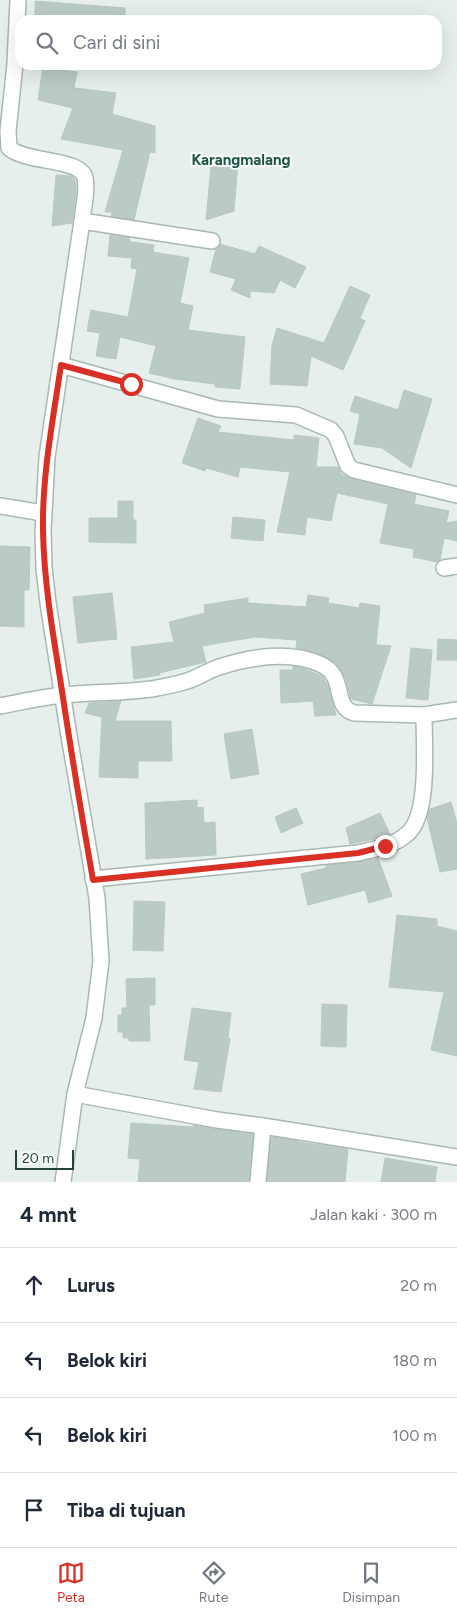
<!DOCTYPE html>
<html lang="id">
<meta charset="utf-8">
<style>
:root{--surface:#fff;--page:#f2f2f3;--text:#1f2937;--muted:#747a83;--line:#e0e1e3;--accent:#d93025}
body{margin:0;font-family:Figtree,sans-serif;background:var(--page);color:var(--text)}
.scale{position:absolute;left:15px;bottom:12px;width:59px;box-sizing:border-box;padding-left:5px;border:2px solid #24423a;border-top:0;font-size:14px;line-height:18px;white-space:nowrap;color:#24423a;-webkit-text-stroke:4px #f7fbf9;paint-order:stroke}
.stop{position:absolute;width:15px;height:15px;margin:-11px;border:4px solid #d93025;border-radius:50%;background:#fff}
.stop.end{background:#d93025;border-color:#fff;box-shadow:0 1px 5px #0008}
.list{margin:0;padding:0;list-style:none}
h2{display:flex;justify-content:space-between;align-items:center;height:65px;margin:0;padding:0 20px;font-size:21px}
h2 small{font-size:16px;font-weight:400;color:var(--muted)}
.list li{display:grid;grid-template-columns:32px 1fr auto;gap:15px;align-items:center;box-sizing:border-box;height:75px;padding:0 20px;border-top:1px solid var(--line)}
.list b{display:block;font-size:19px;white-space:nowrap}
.list em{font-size:16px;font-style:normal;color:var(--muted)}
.icon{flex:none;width:28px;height:28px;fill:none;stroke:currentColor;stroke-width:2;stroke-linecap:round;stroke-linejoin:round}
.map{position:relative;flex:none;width:457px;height:1182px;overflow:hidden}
.search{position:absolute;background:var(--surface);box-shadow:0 5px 20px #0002;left:15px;right:15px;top:15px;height:55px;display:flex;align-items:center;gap:12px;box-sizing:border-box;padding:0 18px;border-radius:15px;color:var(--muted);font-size:19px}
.sheet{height:365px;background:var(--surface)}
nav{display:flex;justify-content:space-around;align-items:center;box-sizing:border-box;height:70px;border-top:1px solid var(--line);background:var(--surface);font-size:14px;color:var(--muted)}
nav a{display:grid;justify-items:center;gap:2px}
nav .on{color:var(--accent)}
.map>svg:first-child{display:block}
.building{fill:#bbcac4;stroke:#b8c9c2}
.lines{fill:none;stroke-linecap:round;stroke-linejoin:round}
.street-casing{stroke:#a8b8b2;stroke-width:18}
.street{stroke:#fff;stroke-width:15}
.route{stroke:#d93025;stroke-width:6}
.labels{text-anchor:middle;stroke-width:4;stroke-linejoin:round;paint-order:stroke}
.quarter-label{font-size:15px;font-weight:bold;fill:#1f5548;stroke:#f7fbf9}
</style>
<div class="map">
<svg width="457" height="1182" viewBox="0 0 457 1182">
<rect width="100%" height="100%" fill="#e6efeb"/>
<g class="building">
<path d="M 35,1 L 125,8 L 125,20 L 35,20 Z"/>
<path d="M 43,67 L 77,72 L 74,88 L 116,93 L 112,114 L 155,126 L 155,153 L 150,152 L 134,220 L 111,216 L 112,212 L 105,212 L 123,150 L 61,139 L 73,108 L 38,100 Z"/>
<path d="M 238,162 L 234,211 L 206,220 L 211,167 Z"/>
<path d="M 56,175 L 71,176 L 74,178 L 76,184 L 76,193 L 72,223 L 52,226 Z"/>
<path d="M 110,235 L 130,238 L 129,240 L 131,242 L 154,245 L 153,252 L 189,258 L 180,303 L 193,306 L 188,330 L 245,337 L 240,389 L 215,387 L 215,384 L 175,379 L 149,373 L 156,346 L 120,337 L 116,359 L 96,356 L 100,333 L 87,331 L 91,310 L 128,317 L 137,269 L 131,268 L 132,258 L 108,256 Z"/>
<path d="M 220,244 L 255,254 L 259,246 L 306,267 L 295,288 L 280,280 L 274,293 L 250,291 L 250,298 L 231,290 L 236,279 L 210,272 L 216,249 Z"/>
<path d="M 350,286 L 370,295 L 360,318 L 365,321 L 343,370 L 311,356 L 307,386 L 270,384 L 272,345 L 277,328 L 324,343 Z"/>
<path d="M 404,390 L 432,399 L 411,468 L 382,448 L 354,444 L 360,414 L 350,411 L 355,396 L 398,410 Z"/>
<path d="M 198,418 L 221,426 L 218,432 L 294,440 L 294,435 L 319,438 L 316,467 L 338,467 L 341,474 L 352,479 L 416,495 L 414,504 L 449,511 L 446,523 L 457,521 L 457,541 L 444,538 L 440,560 L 437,562 L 413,557 L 414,549 L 380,543 L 388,504 L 337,493 L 331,521 L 307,517 L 305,535 L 277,532 L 290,472 L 240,467 L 238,477 L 206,468 L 205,471 L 182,463 Z"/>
<path d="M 118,501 L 133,501 L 133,520 L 136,520 L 136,543 L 89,542 L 89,518 L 118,518 Z"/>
<path d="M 233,517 L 265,520 L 263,541 L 231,538 Z"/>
<path d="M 0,546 L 30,547 L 29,590 L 24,590 L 24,627 L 0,626 Z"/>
<path d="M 112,593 L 117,639 L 78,643 L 73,597 Z"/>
<path d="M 308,595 L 329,598 L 328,603 L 359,608 L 360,603 L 380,606 L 376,645 L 391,646 L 372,704 L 351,699 L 346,679 L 336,663 L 323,655 L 296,648 L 297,640 L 255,637 L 202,646 L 206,662 L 159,673 L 160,675 L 134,679 L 131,647 L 174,642 L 169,622 L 205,613 L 204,605 L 248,598 L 248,603 L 306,607 Z"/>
<path d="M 438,639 L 457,640 L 457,660 L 437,660 Z"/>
<path d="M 411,648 L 432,650 L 428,700 L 406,698 Z"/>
<path d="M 293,666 L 305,669 L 322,676 L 328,686 L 336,715 L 315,716 L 313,701 L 281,703 L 280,670 L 293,670 Z"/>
<path d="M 121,701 L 115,721 L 171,721 L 172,761 L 138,761 L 138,778 L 99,777 L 102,717 L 85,713 L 89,703 Z"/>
<path d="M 252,729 L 259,774 L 231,779 L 224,734 Z"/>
<path d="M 197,800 L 197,808 L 203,807 L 204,823 L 215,822 L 216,855 L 146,859 L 145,803 Z"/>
<path d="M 451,802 L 457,823 L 457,869 L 440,872 L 427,818 L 430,809 Z"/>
<path d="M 296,808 L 303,823 L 281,833 L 275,817 Z"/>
<path d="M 380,813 L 390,834 L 375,839 L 350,844 L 346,828 Z"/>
<path d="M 378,858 L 392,896 L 369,903 L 365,890 L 308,905 L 301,874 L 326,868 L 326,866 L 328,865 L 359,862 Z"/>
<path d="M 134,901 L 165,902 L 163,951 L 133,950 Z"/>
<path d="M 397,915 L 437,919 L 437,926 L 457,931 L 457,1056 L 431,1050 L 444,992 L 389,987 Z"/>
<path d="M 155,978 L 155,1005 L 149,1005 L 150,1041 L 129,1041 L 129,1038 L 123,1038 L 123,1032 L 118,1032 L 118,1015 L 122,1015 L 122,1008 L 127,1008 L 126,979 Z"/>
<path d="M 322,1004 L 347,1005 L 346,1047 L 321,1046 Z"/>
<path d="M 192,1008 L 231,1013 L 228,1038 L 230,1039 L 221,1092 L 194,1089 L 199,1062 L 184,1060 Z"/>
<path d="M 131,1123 L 193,1127 L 193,1125 L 253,1134 L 249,1182 L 138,1182 L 140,1159 L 128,1158 Z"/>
<path d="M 271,1137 L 297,1141 L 297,1142 L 348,1149 L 345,1182 L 267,1182 Z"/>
<path d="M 385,1158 L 437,1167 L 435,1182 L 381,1182 Z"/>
</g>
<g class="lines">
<g class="street-casing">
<g id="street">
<path d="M 18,0 L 15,64 L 8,131 L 9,148 C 26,163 81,158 85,178 C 88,191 83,208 82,221 L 47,457 L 43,531 L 44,568 L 48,603 L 69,736 L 97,898 L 101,961 L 94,1018 L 75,1094 L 63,1182"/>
<path d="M 82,221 L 212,241"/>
<path d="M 61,365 L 218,409 L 296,415 L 331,430 L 336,436 L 348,466 L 354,470 L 457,495"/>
<path d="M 0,506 L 43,513"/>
<path d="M 444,568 L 457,566"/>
<path d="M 0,706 C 21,702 42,697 64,695 C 93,692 122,693 151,689 C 162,687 174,685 184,682 C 196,679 207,671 219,667 C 251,657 288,650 320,664 C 348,676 331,706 354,713 L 424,715 L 457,710"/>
<path d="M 93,879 L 358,853 C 374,849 394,846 407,834 C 430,816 424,744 424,715"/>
<path d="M 75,1094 L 217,1120 L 263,1126 L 457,1157"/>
<path d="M 258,1182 L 263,1126"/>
</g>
</g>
<use href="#street" class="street"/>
</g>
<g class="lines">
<path class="route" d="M 131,384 L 61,365 C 53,420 42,475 43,531 C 44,580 52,629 60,678 C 70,745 81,812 93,880 L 358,853 L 385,846"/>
</g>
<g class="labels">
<g class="quarter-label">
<text x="241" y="165">Karangmalang</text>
</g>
</g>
</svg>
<div class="scale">20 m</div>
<div class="stop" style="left:131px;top:384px"></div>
<div class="stop end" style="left:385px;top:846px"></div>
<div class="search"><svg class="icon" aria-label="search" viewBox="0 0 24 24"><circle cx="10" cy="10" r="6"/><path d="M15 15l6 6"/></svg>Cari di sini</div>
</div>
<section class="sheet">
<h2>4 mnt<small>Jalan kaki · 300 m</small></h2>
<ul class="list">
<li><svg class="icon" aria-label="ahead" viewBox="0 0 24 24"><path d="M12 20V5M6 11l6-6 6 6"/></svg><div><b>Lurus</b></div><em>20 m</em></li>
<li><svg class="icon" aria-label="left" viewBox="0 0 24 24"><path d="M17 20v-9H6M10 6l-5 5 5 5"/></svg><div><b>Belok kiri</b></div><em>180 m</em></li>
<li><svg class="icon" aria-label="left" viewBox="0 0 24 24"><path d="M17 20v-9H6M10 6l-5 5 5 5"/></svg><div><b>Belok kiri</b></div><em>100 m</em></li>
<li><svg class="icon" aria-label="arrive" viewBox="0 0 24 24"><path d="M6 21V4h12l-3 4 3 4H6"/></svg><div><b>Tiba di tujuan</b></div></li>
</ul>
</section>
<nav>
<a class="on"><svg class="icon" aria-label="map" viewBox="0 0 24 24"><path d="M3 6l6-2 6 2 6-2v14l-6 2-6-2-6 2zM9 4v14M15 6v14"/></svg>Peta</a>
<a><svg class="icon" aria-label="directions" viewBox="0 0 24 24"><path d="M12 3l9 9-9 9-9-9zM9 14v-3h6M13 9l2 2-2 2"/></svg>Rute</a>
<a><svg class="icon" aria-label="saved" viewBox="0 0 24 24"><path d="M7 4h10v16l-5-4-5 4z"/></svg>Disimpan</a>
</nav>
